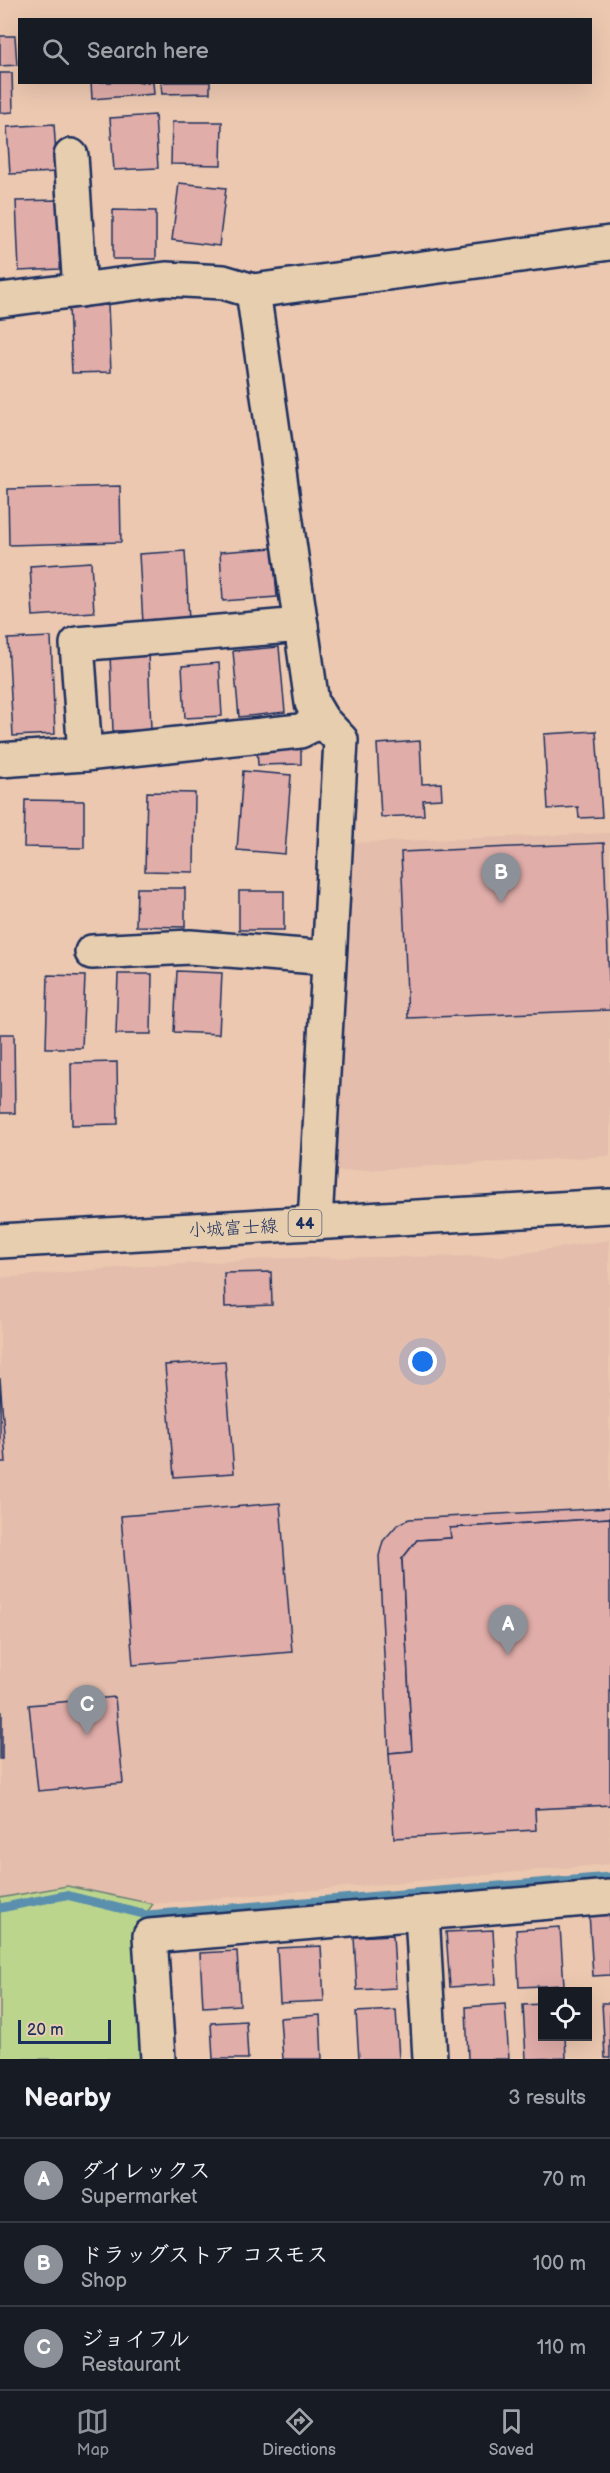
<!DOCTYPE html>
<meta charset="utf-8">
<style>
:root{--surface:#171b24;--page:#242831;--text:#f1f3f6;--muted:#9ea1a6;--line:#363941;--accent:#8c9099}
body{margin:0;font-family:"Balsamiq Sans","Klee One",sans-serif;background:var(--page);color:var(--text)}
.controls{position:absolute;right:18px;bottom:18px;display:grid;overflow:hidden;border-radius:0px;box-shadow:0 6px 24px #0002}
.controls button{width:54px;height:54px;display:grid;place-items:center;padding:0;border:0;border-bottom:2px solid var(--line);background:var(--surface);color:var(--text);font:30px sans-serif}
.scale{position:absolute;left:18px;bottom:15px;width:93px;box-sizing:border-box;padding-left:6px;border:3px solid #1b2f5e;border-top:0;font-size:16px;line-height:21px;white-space:nowrap;color:#1b2f5e;-webkit-text-stroke:4px #e7ceaf;paint-order:stroke}
.you{position:absolute;left:423px;top:1362px;width:21px;height:21px;margin:-15px;border:4px solid #fff;border-radius:50%;background:#1a73e8;box-shadow:0 0 0 9px #1a73e833}
.badge{display:grid;place-items:center;width:39px;height:39px;border-radius:50%;background:var(--accent);color:#fff;font-size:20px;font-weight:700}
.pin{position:absolute;translate:-50% -50px;filter:drop-shadow(0 2px 3px #0008)}
.pin::after{content:'';position:absolute;top:32px;width:21px;height:18px;background:inherit;clip-path:polygon(0 0,100% 0,50% 100%)}
.list{margin:0;padding:0;list-style:none}
h2{display:flex;justify-content:space-between;align-items:center;height:78px;margin:0;padding:0 24px;font-size:26px}
h2 small{font-size:20px;font-weight:400;color:var(--muted)}
.list li{display:grid;grid-template-columns:39px 1fr auto;gap:18px;align-items:center;box-sizing:border-box;height:84px;padding:0 24px;border-top:2px solid var(--line)}
.list b{display:block;font-size:22px;white-space:nowrap}
.list p{margin:0;font-size:20px;white-space:nowrap;color:var(--muted)}
.list em{font-size:20px;font-style:normal;color:var(--muted)}
.icon{flex:none;width:33px;height:33px;fill:none;stroke:currentColor;stroke-width:2;stroke-linecap:round;stroke-linejoin:round}
.map{position:relative;flex:none;width:610px;height:2059px;overflow:hidden}
.search{position:absolute;background:var(--surface);box-shadow:0 6px 24px #0002;left:18px;right:18px;top:18px;height:66px;display:flex;align-items:center;gap:15px;box-sizing:border-box;padding:0 21px;border-radius:0px;color:var(--muted);font-size:22px}
.sheet{height:330px;background:var(--surface)}
nav{display:flex;justify-content:space-around;align-items:center;box-sizing:border-box;height:84px;border-top:2px solid var(--line);background:var(--surface);font-size:16px;color:var(--muted)}
nav a{display:grid;justify-items:center;gap:3px}
nav .on{color:var(--accent)}
.map>svg:first-child{display:block}
.built{fill:#e4bdac}
.green{fill:#bcd58c;stroke:#6c8275;stroke-width:1.5}
.lines{fill:none;stroke-linecap:round;stroke-linejoin:round}
.stream{stroke:#5a90ae;stroke-width:9}
.building{fill:#e0ada9;stroke:#1b2f5e;stroke-width:1.5}
.street-casing{stroke:#1b2f5e;stroke-width:38}
.primary-casing{stroke:#1b2f5e;stroke-width:38}
.street{stroke:#e7ceaf;stroke-width:33}
.primary{stroke:#e7ceaf;stroke-width:33}
.labels{text-anchor:middle;stroke-width:4.5;stroke-linejoin:round;paint-order:stroke}
.shield{fill:#e7ceaf;stroke:#585f76;stroke-width:1.5}
.shield-label{font-size:16px;font-weight:bold;fill:#1b2f5e}
.street-label{font-size:18px;fill:#1b2f5e;stroke:#e7ceaf}
</style>
<div class="map">
<svg width="610" height="2059" viewBox="0 0 610 2059">
<rect width="100%" height="100%" fill="#ecc8b0"/>
<filter id="ink" filterUnits="userSpaceOnUse"><feTurbulence type="fractalNoise" baseFrequency=".0167" numOctaves="2"/><feDisplacementMap in="SourceGraphic" scale="12" xChannelSelector="R" yChannelSelector="G"/><feConvolveMatrix kernelMatrix="1 2 1 2 8 2 1 2 1" color-interpolation-filters="sRGB"/></filter>
<g filter="url(#ink)">
<g class="built">
<path d="M 610,833 L 610,1156 L 331,1172 L 352,843 Z"/>
<path d="M 609,1240 L 610,1864 L 153,1904 L 67,1886 L 0,1898 L 0,1278 L 127,1267 L 284,1258 L 504,1256 Z"/>
</g>
<path class="green" d="M 67,1886 L 153,1904 L 137,1926 L 149,2059 L 0,2059 L 0,1898 Z"/>
<g class="lines">
<path class="stream" d="M 0,1908 L 66,1895 L 147,1915 L 610,1877"/>
</g>
<g class="building">
<path d="M 0,36 L 15,36 L 17,65 L 0,66 Z"/>
<path d="M 0,73 L 12,73 L 13,112 L 0,113 Z"/>
<path d="M 91,82 L 153,82 L 154,94 L 92,99 Z"/>
<path d="M 161,82 L 210,82 L 210,93 L 162,94 Z"/>
<path d="M 155,115 L 158,168 L 114,170 L 110,118 Z"/>
<path d="M 172,122 L 222,122 L 221,165 L 171,164 Z"/>
<path d="M 54,124 L 57,172 L 10,174 L 7,127 Z"/>
<path d="M 179,183 L 226,188 L 219,246 L 172,240 Z"/>
<path d="M 57,200 L 60,269 L 19,271 L 16,201 Z"/>
<path d="M 113,210 L 156,211 L 156,259 L 113,259 Z"/>
<path d="M 108,305 L 111,372 L 72,373 L 69,307 Z"/>
<path d="M 120,486 L 121,542 L 9,545 L 8,489 Z"/>
<path d="M 273,548 L 277,597 L 223,601 L 220,552 Z"/>
<path d="M 185,551 L 189,620 L 143,623 L 139,554 Z"/>
<path d="M 91,562 L 94,612 L 33,616 L 30,566 Z"/>
<path d="M 51,637 L 55,734 L 13,736 L 8,639 Z"/>
<path d="M 279,647 L 285,712 L 239,717 L 233,651 Z"/>
<path d="M 148,652 L 151,730 L 113,731 L 110,654 Z"/>
<path d="M 219,663 L 222,716 L 185,718 L 182,666 Z"/>
<path d="M 596,731 L 602,817 L 579,818 L 578,807 L 548,809 L 544,734 Z"/>
<path d="M 420,741 L 422,784 L 441,783 L 442,799 L 423,800 L 424,815 L 381,817 L 377,744 Z"/>
<path d="M 301,747 L 301,764 L 258,765 L 257,748 Z"/>
<path d="M 243,771 L 291,775 L 285,854 L 237,850 Z"/>
<path d="M 147,792 L 195,793 L 194,872 L 145,871 Z"/>
<path d="M 25,800 L 84,801 L 84,848 L 24,847 Z"/>
<path d="M 604,843 L 610,1010 L 408,1018 L 401,852 Z"/>
<path d="M 137,888 L 185,888 L 185,927 L 136,926 Z"/>
<rect x="239" y="891" width="45" height="39"/>
<path d="M 177,971 L 222,973 L 219,1034 L 174,1032 Z"/>
<path d="M 118,974 L 152,974 L 151,1034 L 116,1034 Z"/>
<path d="M 48,975 L 85,976 L 82,1048 L 46,1048 Z"/>
<path d="M 0,1034 L 14,1034 L 15,1113 L 0,1113 Z"/>
<path d="M 117,1062 L 118,1124 L 72,1125 L 71,1063 Z"/>
<path d="M 271,1272 L 272,1305 L 225,1307 L 224,1273 Z"/>
<path d="M 225,1361 L 234,1473 L 174,1477 L 165,1365 Z"/>
<path d="M 0,1378 L 6,1462 L 0,1462 Z"/>
<path d="M 280,1503 L 292,1652 L 133,1665 L 121,1516 Z"/>
<path d="M 610,1508 L 610,1518 L 450,1528 L 451,1538 L 417,1540 L 402,1559 L 412,1751 L 389,1753 L 379,1556 L 383,1541 L 397,1525 L 409,1519 Z"/>
<path d="M 610,1518 L 610,1805 L 535,1809 L 536,1830 L 394,1838 L 389,1753 L 412,1751 L 402,1559 L 417,1540 L 451,1538 L 450,1528 Z"/>
<path d="M 115,1697 L 123,1783 L 38,1791 L 29,1705 Z"/>
<rect x="0" y="1712" width="2" height="47"/>
<path d="M 610,1912 L 610,1975 L 593,1976 L 589,1913 Z"/>
<path d="M 560,1927 L 564,1985 L 519,1987 L 516,1930 Z"/>
<path d="M 493,1930 L 496,1984 L 450,1987 L 446,1932 Z"/>
<path d="M 393,1935 L 396,1988 L 357,1990 L 354,1937 Z"/>
<path d="M 321,1946 L 324,2001 L 280,2003 L 277,1948 Z"/>
<path d="M 237,1951 L 240,2005 L 203,2007 L 200,1953 Z"/>
<path d="M 602,2003 L 610,2003 L 610,2058 L 605,2058 Z"/>
<path d="M 505,2004 L 509,2059 L 468,2059 L 466,2007 Z"/>
<path d="M 542,2004 L 542,2036 L 565,2036 L 566,2058 L 526,2059 L 523,2005 Z"/>
<path d="M 396,2010 L 399,2059 L 359,2059 L 356,2012 Z"/>
<path d="M 320,2015 L 322,2059 L 283,2059 L 280,2018 Z"/>
<path d="M 246,2021 L 248,2059 L 213,2059 L 211,2023 Z"/>
</g>
<g class="lines">
<g class="street-casing">
<g id="street">
<path d="M 71,156 L 80,290"/>
<path d="M 253,291 L 610,243"/>
<path d="M 0,300 L 166,279 L 223,282 L 253,291 L 312,703 L 322,720 L 341,740 L 315,1223"/>
<path d="M 85,754 L 77,644 L 301,625"/>
<path d="M 0,760 L 85,754 L 300,731 L 322,720"/>
<path d="M 92,952 L 190,947 L 329,958"/>
<path d="M 422,1913 L 430,2059"/>
<path d="M 158,2059 L 150,1936 L 610,1897"/>
</g>
</g>
<g class="primary-casing">
<path id="primary" d="M 0,1241 L 610,1206"/>
</g>
<use href="#street" class="street"/>
<use href="#primary" class="primary"/>
</g>
</g>
<g class="labels">
<rect class="shield" x="288.5" y="1210" width="33" height="26" rx="4.5"/>
<g class="shield-label">
<text x="305" y="1229">44</text>
</g>
<g class="street-label">
<text transform="translate(233 1228) rotate(-3)" y="6">小城富士線</text>
</g>
</g>
</svg>
<div class="controls">
<button><svg class="icon" aria-label="locate" viewBox="0 0 24 24"><circle cx="12" cy="12" r="6"/><path d="M12 2v4M12 18v4M2 12h4M18 12h4"/></svg></button>
</div>
<div class="scale">20 m</div>
<div class="you"></div>
<div class="pin badge" style="left:508px;top:1655px">A</div>
<div class="pin badge" style="left:501px;top:903px">B</div>
<div class="pin badge" style="left:87px;top:1735px">C</div>
<div class="search"><svg class="icon" aria-label="search" viewBox="0 0 24 24"><circle cx="10" cy="10" r="6"/><path d="M15 15l6 6"/></svg>Search here</div>
</div>
<section class="sheet">
<h2>Nearby<small>3 results</small></h2>
<ul class="list">
<li><span class="badge">A</span><div><b>ダイレックス</b><p>Supermarket</p></div><em>70 m</em></li>
<li><span class="badge">B</span><div><b>ドラッグストア コスモス</b><p>Shop</p></div><em>100 m</em></li>
<li><span class="badge">C</span><div><b>ジョイフル</b><p>Restaurant</p></div><em>110 m</em></li>
</ul>
</section>
<nav>
<a class="on"><svg class="icon" aria-label="map" viewBox="0 0 24 24"><path d="M3 6l6-2 6 2 6-2v14l-6 2-6-2-6 2zM9 4v14M15 6v14"/></svg>Map</a>
<a><svg class="icon" aria-label="directions" viewBox="0 0 24 24"><path d="M12 3l9 9-9 9-9-9zM9 14v-3h6M13 9l2 2-2 2"/></svg>Directions</a>
<a><svg class="icon" aria-label="saved" viewBox="0 0 24 24"><path d="M7 4h10v16l-5-4-5 4z"/></svg>Saved</a>
</nav>
